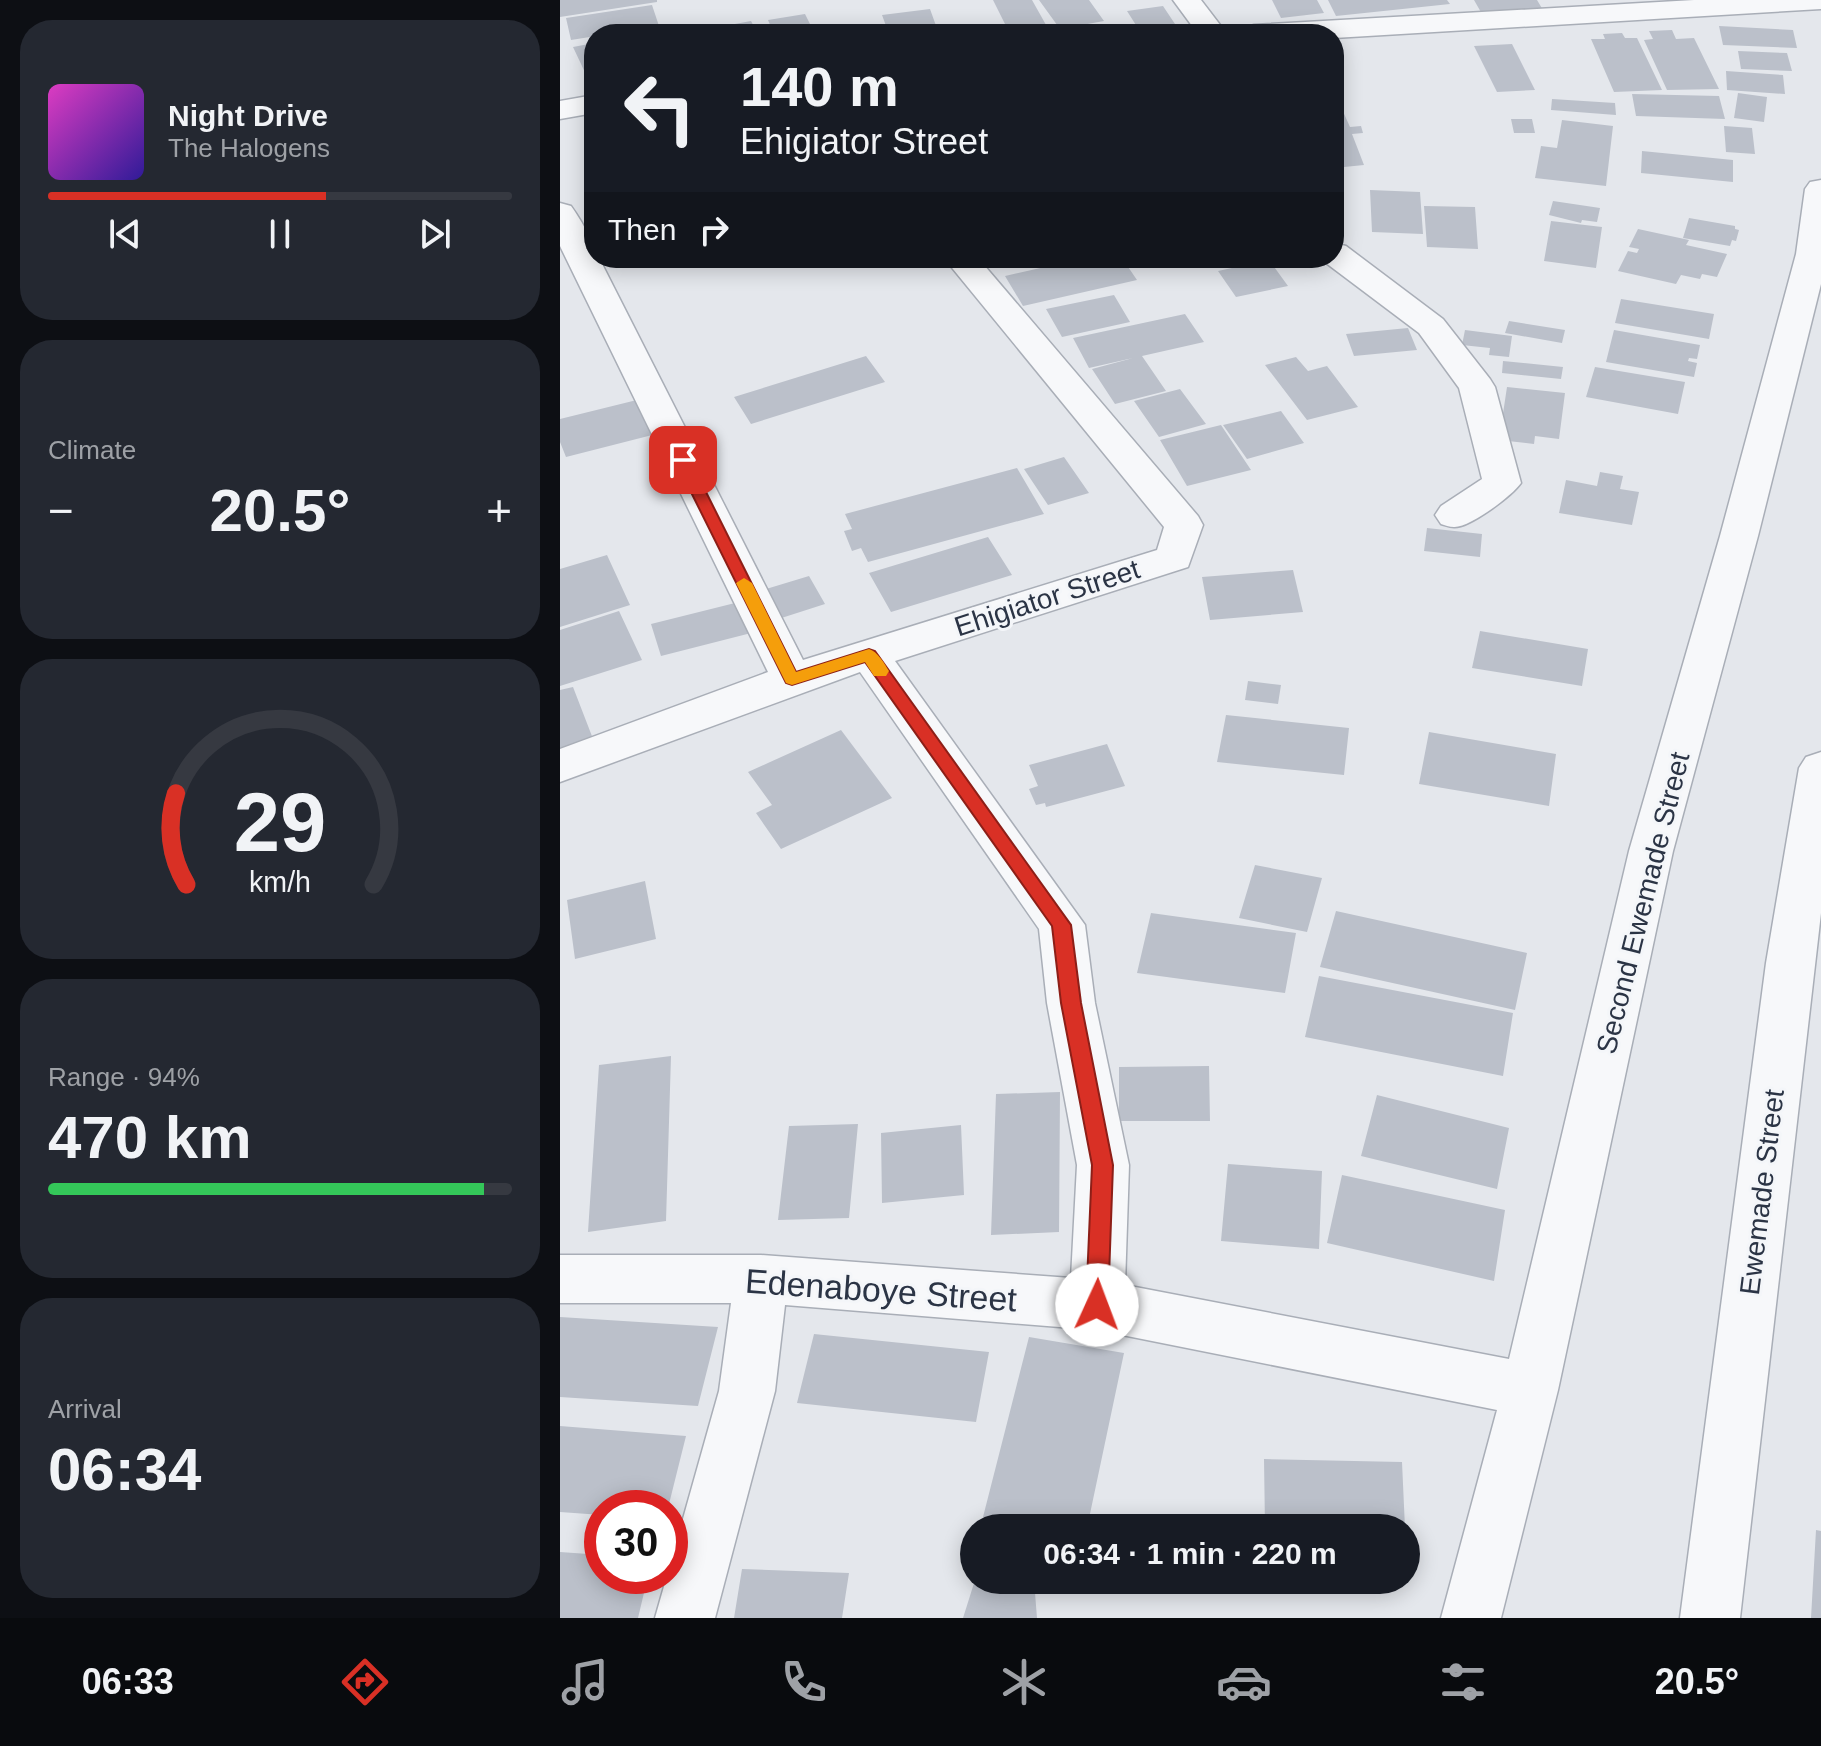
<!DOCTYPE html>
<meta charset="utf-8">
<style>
:root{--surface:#171b24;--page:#242831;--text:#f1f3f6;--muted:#9ea1a6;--line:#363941;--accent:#d93025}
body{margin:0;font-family:Arial,sans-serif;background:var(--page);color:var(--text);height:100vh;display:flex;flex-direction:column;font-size:30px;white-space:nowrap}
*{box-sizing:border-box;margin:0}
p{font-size:26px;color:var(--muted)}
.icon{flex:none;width:44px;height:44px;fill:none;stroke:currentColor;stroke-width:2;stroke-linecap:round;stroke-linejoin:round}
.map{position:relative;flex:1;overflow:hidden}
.details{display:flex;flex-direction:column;gap:20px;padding:20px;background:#0d0f14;width:560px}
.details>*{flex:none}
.banner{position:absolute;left:24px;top:24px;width:760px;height:244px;border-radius:32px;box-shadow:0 4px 20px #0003;background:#171b24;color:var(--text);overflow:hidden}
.speed{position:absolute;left:24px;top:1490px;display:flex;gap:16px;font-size:40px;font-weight:700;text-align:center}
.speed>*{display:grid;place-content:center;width:104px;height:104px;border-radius:50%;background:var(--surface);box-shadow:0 4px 20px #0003;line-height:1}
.speed .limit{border:12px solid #d22;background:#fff;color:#111}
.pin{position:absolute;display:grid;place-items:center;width:68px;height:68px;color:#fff;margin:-34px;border-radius:16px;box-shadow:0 4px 12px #0006}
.me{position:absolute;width:88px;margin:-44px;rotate:2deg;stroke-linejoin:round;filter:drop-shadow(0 0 6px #0008)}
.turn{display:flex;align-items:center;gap:28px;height:168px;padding:0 24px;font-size:36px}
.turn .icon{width:104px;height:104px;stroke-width:2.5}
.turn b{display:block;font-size:56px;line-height:68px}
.then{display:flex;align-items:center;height:76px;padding:0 24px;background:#0003;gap:16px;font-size:30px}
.big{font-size:60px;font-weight:800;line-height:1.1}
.details .widget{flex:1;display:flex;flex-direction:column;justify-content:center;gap:12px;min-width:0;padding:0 28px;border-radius:32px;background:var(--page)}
.details .dial{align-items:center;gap:0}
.dial svg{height:208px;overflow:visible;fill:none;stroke:var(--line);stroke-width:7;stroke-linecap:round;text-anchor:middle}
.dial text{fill:var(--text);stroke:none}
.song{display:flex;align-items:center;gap:24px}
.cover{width:96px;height:96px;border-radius:12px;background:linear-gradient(135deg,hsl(310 70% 55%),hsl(250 70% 35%))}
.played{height:8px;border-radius:4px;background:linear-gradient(90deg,var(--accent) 60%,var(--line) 60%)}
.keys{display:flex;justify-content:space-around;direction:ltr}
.heat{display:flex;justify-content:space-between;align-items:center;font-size:44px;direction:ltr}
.charge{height:12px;border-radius:6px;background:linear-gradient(90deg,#34c759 94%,var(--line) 0)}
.trip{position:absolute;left:400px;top:1514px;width:460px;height:80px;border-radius:40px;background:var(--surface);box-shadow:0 4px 20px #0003;font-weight:800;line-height:80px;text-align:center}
.dock{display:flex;height:128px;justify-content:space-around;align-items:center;background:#090b0e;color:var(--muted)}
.dock .icon{width:56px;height:56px}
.dock .current{color:var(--accent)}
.dock b{font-size:36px;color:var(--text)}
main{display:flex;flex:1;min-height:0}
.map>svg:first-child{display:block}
.building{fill:#bbc0ca}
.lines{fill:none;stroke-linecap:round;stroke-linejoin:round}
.minor-casing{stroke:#a9aeb7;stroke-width:3}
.minor{fill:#f7f8fa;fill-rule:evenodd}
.route{fill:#d93025;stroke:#8d1f18;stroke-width:2}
.slow{fill:#f59e0b}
.labels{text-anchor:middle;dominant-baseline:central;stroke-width:6;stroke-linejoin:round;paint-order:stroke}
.street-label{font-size:28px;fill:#2b3445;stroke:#f4f6f9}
.near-street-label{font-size:34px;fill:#2b3445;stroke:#f4f6f9}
</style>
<main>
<section class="details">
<div class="widget">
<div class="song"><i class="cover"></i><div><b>Night Drive</b><p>The Halogens</p></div></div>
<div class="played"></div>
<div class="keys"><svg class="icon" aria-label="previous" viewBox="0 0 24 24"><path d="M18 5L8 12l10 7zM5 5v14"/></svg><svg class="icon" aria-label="pause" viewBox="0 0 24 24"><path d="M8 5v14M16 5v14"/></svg><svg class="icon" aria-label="next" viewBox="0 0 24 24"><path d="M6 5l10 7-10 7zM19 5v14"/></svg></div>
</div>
<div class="widget"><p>Climate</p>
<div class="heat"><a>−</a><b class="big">20.5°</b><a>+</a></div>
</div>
<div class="widget dial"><svg viewBox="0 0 100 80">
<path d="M14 69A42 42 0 1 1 86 69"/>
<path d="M14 69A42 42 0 0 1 10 34" stroke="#d93025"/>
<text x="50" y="56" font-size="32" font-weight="700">29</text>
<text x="50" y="72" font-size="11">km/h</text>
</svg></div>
<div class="widget"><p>Range · 94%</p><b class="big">470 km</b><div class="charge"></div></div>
<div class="widget"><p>Arrival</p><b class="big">06:34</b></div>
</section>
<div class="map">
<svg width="1261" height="1618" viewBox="0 0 1261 1618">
<rect width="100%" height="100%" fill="#e4e7ec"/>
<!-- building -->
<path class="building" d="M0,0H97V2L0,17Z
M433,0H472L490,32L450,34Z
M479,0H529L544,21L500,29Z
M712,0H757L764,13L721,18Z
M768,0H887L890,4L776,16Z
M914,0H977L983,10L922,14Z
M92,5L99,26L11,40L6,18Z
M603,6L617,27L581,33L567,11Z
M370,9L379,34H329L322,15Z
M245,14L255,34H214L208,20Z
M191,21L198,34H151L148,29Z
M134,25L137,34H89V32Z
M1159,26L1233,30L1237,48L1163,45Z
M1112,30L1116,39L1134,38L1159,89L1107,90L1084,40L1093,39L1089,31Z
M1062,33L1065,38H1077L1102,90L1054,92L1031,39H1045L1043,34Z
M34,43V83H30L13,47Z
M952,44L975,90L937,92L914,46Z
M1178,51L1227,53L1232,71L1181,69Z
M1166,71L1223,75L1225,94L1167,90Z
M1178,93L1207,97L1204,122L1174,118Z
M1072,94L1159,96L1165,119L1076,116Z
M992,99L1055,103L1056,115L991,110Z
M774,107H781L790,127L801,126L803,133L792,134L804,165L774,168Z
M951,119H972L975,133H954Z
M1002,120L1053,126L1046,186L975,178L981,146L997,148Z
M1164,126L1192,128L1195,154L1166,152Z
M1082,151L1173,160V182L1081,173Z
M810,190L860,192L863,234L812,232Z
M993,201L1040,208L1037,222L1022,220L1021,223L989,215Z
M864,206L915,207L918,249L867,247Z
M1129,218L1175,226V229L1179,230L1176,241L1172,240L1170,246L1123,238Z
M991,221L1042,227L1036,268L984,261Z
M1078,229L1129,240L1126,245L1167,254L1157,277L1142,274L1140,279L1121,275L1116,284L1058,271L1068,251L1077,253L1079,249L1069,247Z
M525,258H562L577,280L463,306L445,276Z
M709,260L728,286L676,297L658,271Z
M554,295L570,322L502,337L486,309Z
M1061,299L1154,314L1149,339L1055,323Z
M625,314L644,342L582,356L606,391L555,404L532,369L573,358L529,368L513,338Z
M949,321L1005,330L1002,343L945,333Z
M848,328L857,350L794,356L786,334Z
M905,330L952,336L949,357L929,355L930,348L902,345Z
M1054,330L1140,345L1137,359L1129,358L1128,361L1137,363L1134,377L1046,362Z
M306,356L325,382L191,424L174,397Z
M736,357L748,371L767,366L798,407L747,420L705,365Z
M943,361L1003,367L1001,379L942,373Z
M1035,367L1125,382L1118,414L1026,397Z
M947,387L1005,393L999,439L975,436L974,444L939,440Z
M620,389L646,424L599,437L574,401Z
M89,397L104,432L6,457L0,442V419Z
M721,411L744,443L687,459L663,425Z
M661,425L691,470L627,486L600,440Z
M504,457L529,493L488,505L464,469Z
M457,468L484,514L308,562L301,548L292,551L284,531L292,529L285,514Z
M1040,472L1063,476L1060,489L1079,492L1072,525L999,513L1006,480L1037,486Z
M867,528L922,534L920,557L864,551Z
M428,537L452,575L331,612L309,573Z
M47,555L70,605L0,627V569Z
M733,570L743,612L650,620L642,577Z
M249,576L265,604L209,622L193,593Z
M187,600L199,631L101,656L91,624Z
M59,611L82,660L0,686V630Z
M920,631L1028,649L1022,686L912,668Z
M688,681L721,685L718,704L685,700Z
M13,687L35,744L0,755V690Z
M666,715L789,728L784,775L657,762Z
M281,730L332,798L221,849L196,813L212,805L188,772Z
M869,732L996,754L989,806L859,784Z
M547,744L565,786L486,807L485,803L476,805L469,789L478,786L469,765Z
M695,865L762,878L747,932L679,918Z
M85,881L96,939L15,959L7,900Z
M776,911L967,953L955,1010L760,967Z
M591,913L736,933L725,993L577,973Z
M759,976L953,1013L943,1076L745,1037Z
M111,1056L106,1221L28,1232L39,1065Z
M649,1066L650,1121H559V1067Z
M500,1092L499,1232L431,1235L436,1094Z
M817,1095L949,1128L937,1189L801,1156Z
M298,1124L289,1218L218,1220L229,1126Z
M401,1125L404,1195L322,1203L321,1133Z
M668,1164L762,1171L759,1249L661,1241Z
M782,1175L945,1210L934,1281L767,1243Z
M0,1317L158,1327L138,1406L0,1397Z
M254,1334L429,1352L416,1422L237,1403Z
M469,1337L564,1353L527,1528H482L423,1517Z
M0,1426L126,1436L108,1508H42V1515L0,1512Z
M704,1459L842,1462L845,1528H705Z
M1256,1530L1261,1531V1618H1251Z
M0,1552L42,1555V1576H88L78,1618H0Z
M182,1569L289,1573L282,1618H174Z
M415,1580H474L477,1618H403Z"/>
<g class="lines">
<!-- minor casing -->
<g class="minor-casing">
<path id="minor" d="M613,0H641L667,34H638Z
M1134,0H1261V9L774,38V34H680L684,28L694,25Z
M34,95V113L0,119V101Z
M1261,180V284L1198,536L1113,851L998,1390L941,1618H881L937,1410L537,1330L225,1305L215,1391L155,1618H95L107,1576H110V1565L159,1391L171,1303H0V1255H201L511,1278L517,1165L487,1003L479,929L300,672L0,782V749L208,672L0,246V203L11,206C21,220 34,241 34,258H39L243,660L597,550L604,527L384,258H418L638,516L643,525L628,567L335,661L525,925L535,1003L569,1165L565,1285L949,1359L1069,851L1160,536L1236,254L1245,189L1250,182Z
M774,243L786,246L883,319L930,379L935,387L961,483C952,496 909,528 894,527C889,527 885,525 881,524L875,515L881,506L922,479L899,388L859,333L762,260L774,258Z
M1261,752V913L1180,1618H1120L1206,963L1239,768L1246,757Z"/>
</g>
<!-- minor -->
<use href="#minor" class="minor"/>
</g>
<!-- route -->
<path class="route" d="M123,455L130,460L236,672L309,649L315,651L511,925L521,1003L553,1165L548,1305L545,1312L537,1315L529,1312L526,1305L532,1165L501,1003L492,926L305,662L232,685L226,683L115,460Z"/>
<!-- slow -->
<path class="slow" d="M184,578L192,583L236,672L309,649C318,652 324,663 329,671L326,676H314L305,662L232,685L226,683L176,583Z"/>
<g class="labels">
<!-- street labels -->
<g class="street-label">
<text transform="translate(487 598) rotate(-18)">Ehigiator Street</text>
<text transform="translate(1083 903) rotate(-76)">Second Ewemade Street</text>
<text transform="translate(1202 1192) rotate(-83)">Ewemade Street</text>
</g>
<!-- near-street labels -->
<g class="near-street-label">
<text transform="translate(321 1290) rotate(4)">Edenaboye Street</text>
</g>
</g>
</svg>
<div class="speed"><div class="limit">30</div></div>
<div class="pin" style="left:123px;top:460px;background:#d93025"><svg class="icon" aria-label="arrive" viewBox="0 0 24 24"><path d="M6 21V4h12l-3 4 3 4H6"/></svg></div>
<svg class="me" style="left:537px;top:1305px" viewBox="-20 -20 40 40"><circle r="19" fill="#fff"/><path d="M0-13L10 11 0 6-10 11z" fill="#d93025"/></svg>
<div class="trip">06:34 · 1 min · 220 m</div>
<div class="banner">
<div class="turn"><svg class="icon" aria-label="left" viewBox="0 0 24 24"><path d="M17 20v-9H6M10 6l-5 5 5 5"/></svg><div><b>140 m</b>Ehigiator Street</div></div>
<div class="then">Then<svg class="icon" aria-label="right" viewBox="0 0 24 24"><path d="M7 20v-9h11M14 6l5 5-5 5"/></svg></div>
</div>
</div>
</main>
<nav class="dock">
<b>06:33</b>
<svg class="icon current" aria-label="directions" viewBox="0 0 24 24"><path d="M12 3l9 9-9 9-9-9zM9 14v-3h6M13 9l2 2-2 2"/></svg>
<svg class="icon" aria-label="music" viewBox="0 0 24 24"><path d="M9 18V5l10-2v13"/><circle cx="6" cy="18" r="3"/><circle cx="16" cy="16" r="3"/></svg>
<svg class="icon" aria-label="phone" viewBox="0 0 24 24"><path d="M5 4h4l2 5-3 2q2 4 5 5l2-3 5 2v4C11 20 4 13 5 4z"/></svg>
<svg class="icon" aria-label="climate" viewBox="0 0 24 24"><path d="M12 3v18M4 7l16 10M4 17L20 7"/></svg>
<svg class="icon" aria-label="car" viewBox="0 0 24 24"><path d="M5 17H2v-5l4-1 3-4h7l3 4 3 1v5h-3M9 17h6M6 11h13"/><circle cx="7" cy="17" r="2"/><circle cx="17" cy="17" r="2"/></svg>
<svg class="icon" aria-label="filters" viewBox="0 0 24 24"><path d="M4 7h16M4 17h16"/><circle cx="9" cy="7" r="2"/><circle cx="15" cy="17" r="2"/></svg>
<b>20.5°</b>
</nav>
